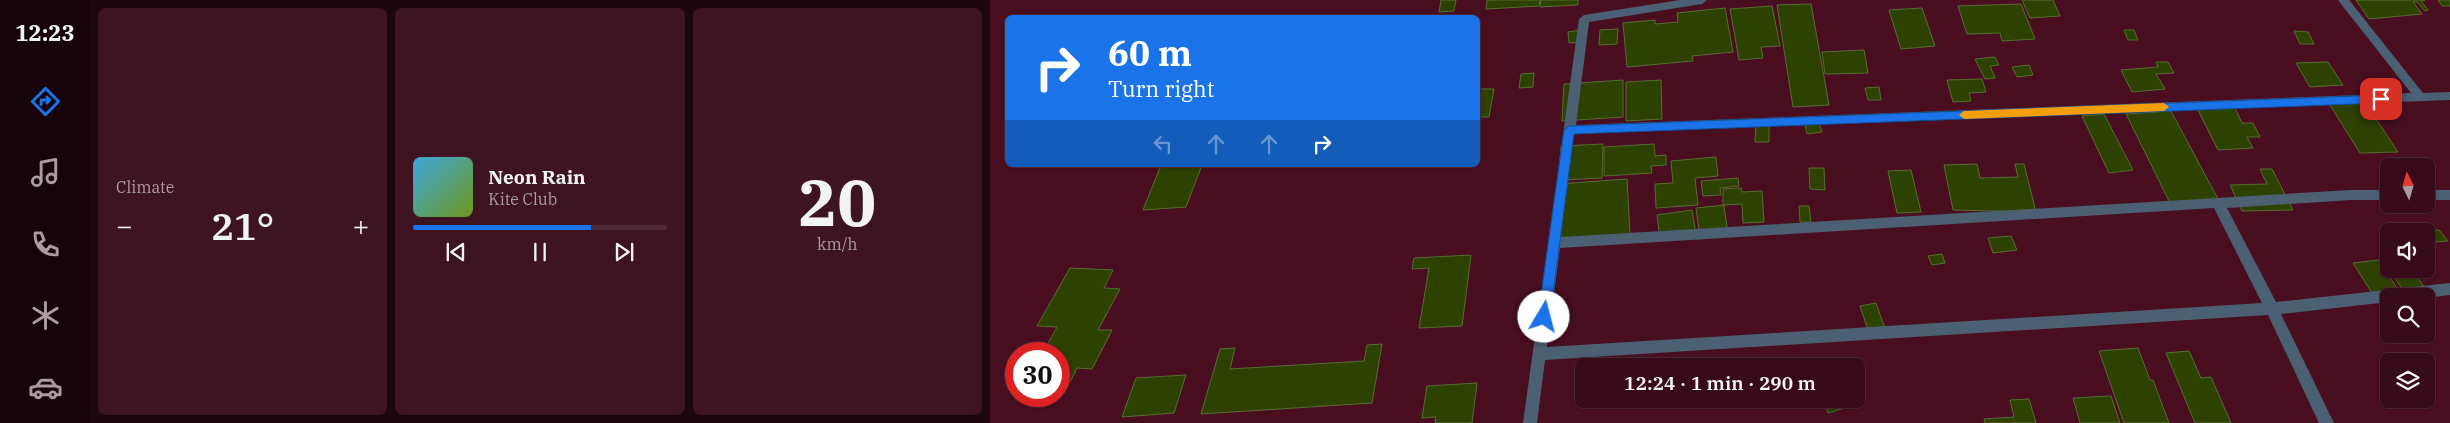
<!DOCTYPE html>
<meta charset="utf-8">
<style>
:root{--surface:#370b19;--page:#3e1422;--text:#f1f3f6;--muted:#aa9ba2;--line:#512b38;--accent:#1a73e8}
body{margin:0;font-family:"IBM Plex Serif",serif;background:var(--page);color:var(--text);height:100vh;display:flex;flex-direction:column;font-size:19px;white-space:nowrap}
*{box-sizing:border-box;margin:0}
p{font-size:16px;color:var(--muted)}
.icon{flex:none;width:28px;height:28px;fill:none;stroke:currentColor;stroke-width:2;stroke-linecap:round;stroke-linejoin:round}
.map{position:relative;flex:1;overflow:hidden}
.panel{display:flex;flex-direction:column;gap:8px;padding:8px;background:#1e060e;width:900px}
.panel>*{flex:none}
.guide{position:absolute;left:15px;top:15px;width:475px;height:152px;border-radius:8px;box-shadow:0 1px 4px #0004,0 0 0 1px var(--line);background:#1a73e8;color:#fff;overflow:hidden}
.needle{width:32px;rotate:355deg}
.fabs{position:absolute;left:1390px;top:158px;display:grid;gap:10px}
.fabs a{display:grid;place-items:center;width:55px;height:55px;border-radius:8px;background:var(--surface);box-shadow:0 1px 4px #0004,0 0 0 1px var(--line);font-size:25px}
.speed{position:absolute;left:15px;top:342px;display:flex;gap:10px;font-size:25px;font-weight:700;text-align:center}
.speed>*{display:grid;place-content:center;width:65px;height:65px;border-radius:50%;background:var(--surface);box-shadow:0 1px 4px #0004,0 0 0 1px var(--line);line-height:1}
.speed .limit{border:8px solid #d22;background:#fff;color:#111}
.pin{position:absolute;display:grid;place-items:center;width:42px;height:42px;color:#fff;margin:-21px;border-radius:10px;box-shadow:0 2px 8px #0006}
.me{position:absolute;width:55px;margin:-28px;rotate:8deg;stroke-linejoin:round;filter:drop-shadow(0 0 4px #0008)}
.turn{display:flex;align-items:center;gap:18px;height:105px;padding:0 20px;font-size:22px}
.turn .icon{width:65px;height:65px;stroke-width:2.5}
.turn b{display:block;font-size:35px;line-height:42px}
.lanes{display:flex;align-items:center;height:48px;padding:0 20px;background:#0003;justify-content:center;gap:25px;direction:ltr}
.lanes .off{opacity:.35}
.big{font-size:38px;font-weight:600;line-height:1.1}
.panel .tile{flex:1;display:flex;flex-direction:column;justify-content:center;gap:8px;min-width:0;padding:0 18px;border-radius:8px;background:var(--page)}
.panel .dial{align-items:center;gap:0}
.dial b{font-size:65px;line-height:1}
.song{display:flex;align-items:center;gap:15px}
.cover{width:60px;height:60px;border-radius:8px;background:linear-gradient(135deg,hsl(200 70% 55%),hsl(80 70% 35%))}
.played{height:5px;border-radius:2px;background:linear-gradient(90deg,var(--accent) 70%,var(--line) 70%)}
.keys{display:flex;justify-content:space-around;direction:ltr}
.heat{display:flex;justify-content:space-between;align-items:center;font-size:28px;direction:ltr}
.panel .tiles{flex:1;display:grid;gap:8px;grid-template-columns:repeat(3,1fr)}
.trip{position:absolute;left:585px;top:358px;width:290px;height:50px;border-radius:8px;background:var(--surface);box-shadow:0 1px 4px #0004,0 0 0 1px var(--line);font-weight:600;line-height:50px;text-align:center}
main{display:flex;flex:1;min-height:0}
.menu{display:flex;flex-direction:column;width:90px;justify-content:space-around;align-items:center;background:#16040a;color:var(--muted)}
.menu .icon{width:35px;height:35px}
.menu .on{color:var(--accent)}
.menu b{font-size:22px;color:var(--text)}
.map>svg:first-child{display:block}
.building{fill:#2d4100;stroke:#576d32}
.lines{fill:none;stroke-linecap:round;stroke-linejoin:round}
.minor{fill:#4c6073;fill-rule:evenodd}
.route{fill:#1a73e8;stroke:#114b97}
.slow{fill:#f59e0b}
</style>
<main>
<nav class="menu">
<b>12:23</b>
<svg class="icon on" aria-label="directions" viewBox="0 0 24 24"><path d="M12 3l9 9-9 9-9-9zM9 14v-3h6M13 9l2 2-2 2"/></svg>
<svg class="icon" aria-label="music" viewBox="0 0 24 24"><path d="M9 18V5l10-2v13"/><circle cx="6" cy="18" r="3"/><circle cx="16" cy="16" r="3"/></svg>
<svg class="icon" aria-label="phone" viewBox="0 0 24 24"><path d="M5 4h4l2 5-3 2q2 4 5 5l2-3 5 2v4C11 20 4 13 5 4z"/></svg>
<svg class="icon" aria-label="climate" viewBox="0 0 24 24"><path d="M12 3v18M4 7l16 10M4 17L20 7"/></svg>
<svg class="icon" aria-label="car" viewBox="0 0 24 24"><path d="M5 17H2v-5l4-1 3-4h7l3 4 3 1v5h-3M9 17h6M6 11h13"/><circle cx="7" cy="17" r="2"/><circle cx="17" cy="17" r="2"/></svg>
</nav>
<section class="panel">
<div class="tiles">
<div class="tile"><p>Climate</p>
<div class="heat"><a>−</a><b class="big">21°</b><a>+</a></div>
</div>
<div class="tile">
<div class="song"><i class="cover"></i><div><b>Neon Rain</b><p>Kite Club</p></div></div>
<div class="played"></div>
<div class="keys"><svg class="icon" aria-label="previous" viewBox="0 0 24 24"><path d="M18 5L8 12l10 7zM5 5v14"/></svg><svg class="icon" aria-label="pause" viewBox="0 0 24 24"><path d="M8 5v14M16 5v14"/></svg><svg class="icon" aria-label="next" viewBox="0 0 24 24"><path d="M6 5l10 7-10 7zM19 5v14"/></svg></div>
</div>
<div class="tile dial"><b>20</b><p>km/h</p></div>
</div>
</section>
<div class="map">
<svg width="1460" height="423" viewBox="0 0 1460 423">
<rect width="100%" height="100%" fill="#490f21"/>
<!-- building -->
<path class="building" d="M451,0H466L464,11L449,12Z
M497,0H550L549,6L496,9Z
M551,0H588V5L550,7Z
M1032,0H1063L1070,16L1040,18Z
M1366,0H1435L1431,1L1438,10L1435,11L1427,2H1423L1432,14L1379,19Z
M1448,0H1460V6H1452Z
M821,4L839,105L803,107L787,5Z
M1031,4L1045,39L1012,41L1010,33L977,34L968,6Z
M782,6L790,46L771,47L773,58L749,60L740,9Z
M735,8L743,52L702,56L703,61L637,67L633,23L665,20V24L688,22L687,13Z
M932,8L945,46L911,49L899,10Z
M628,29L627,44L609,45L610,30Z
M590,30L591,42L579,43L578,32Z
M1134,30H1144L1148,40H1138Z
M1304,31L1318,32L1324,44H1310Z
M874,50L878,73L835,74L832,52Z
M1005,57L1009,65L1000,66L1005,78L995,79L985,59Z
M1166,62H1178L1184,73L1166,74L1175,89L1142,92L1131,70L1168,67Z
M1338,62L1353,85L1320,87L1306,63Z
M1039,65L1043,75L1027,77L1022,67Z
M544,73L543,87L529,88L531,74Z
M992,79L996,92L979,93L981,101L963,102L957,80Z
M633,80V117L572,121L574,84Z
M671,80L672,119L636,121V82Z
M889,87L891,100H878L875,88Z
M488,89H504L499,117H488Z
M1374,101L1408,152L1370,153L1338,102Z
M1245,108L1252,123H1263L1270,137H1257L1263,148L1228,150L1208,110Z
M1181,111L1228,199L1180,203L1136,114Z
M1114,114L1143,170L1119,173L1092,116Z
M829,123L832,132L817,134L815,125Z
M766,124H779V142H765Z
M613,144L612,178L569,180L571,146Z
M664,144L665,156L676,155V165L661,166L662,173L614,176V147Z
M726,157L728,176L705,178L708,205L666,208L665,184L683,183L681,161Z
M987,164L990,178L1028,177L1025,164H1034L1046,212L963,210L954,165Z
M171,165H212L196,207L153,210Z
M819,168H834L835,190L820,189Z
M1270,169H1282L1303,210L1252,211L1240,185L1277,184Z
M921,170L931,212L907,213L898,171Z
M748,178L749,186L730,188L731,195L713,196L711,181Z
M637,179L640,234L566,240L567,184Z
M751,188L752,192L772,191L774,222L753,223L752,204L733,205V189Z
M734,205L738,235L710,237L706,208Z
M809,206H819L821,222H810Z
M702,210L706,234L670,239L667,215Z
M1449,230L1458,241L1445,242L1436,231Z
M1021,236L1027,250L1003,253L998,238Z
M952,254L955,263L942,265L938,256Z
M481,255L472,326L429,328L439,268L422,269L424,258Z
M1392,259H1399V269H1422L1434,287L1413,290Z
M1389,260L1408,290L1382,293L1363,263Z
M80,268L123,270L114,288L130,289L108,330H122L102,369L87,368L78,386H69V354H52L67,327L47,326Z
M886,303L894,326L878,330L870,306Z
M392,344L382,403L211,414L230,349L245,348L240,369L374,361L377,345Z
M1148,348L1160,380H1163L1179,423H1134L1109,351Z
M1199,351L1211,378L1221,377L1241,423H1205L1176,353Z
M196,375L184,413L132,417L146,378Z
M487,383L482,423H445L446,417L432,418L437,386Z
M1121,396L1130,423H1090L1083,398Z
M839,399H855L858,407L838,413L834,400Z
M1039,399L1046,423H995L994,419L1024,417L1020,400Z"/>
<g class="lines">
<!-- minor -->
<path class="minor" d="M690,0H717L712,4L599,22L586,125L1421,93L1348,0H1359L1433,93L1460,92V100L584,134L571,237L1361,190H1399V200H1361L1237,208L1286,302L1460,283V295L1436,298L1399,296V302L1291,314L1344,423H1329L1278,315L555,360L547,423H533L589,19L594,15ZM1224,208L1272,303L557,347L570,248Z
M1436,190H1460V200H1436Z"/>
</g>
<!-- route -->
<path class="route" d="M1391,95L1396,99L1391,103L584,134L560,317L558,321L554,323L549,321L548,317L574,130L579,126Z"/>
<!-- slow -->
<path class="slow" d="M1174,103L1179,107L1174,111L974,119L969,115L974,111Z"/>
</svg>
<div class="fabs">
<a><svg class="needle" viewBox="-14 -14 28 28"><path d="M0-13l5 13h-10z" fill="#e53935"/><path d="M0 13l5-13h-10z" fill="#aa9ba2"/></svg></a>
<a><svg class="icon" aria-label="sound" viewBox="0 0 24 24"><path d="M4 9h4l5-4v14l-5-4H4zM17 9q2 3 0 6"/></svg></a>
<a><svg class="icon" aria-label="search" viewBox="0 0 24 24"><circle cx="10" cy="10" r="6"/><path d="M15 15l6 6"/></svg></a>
<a><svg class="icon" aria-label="layers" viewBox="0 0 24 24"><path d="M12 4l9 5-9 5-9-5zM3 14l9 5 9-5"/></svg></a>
</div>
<div class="speed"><div class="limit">30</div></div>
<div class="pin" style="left:1391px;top:99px;background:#d93025"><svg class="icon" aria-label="arrive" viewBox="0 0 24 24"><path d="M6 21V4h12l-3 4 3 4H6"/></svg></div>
<svg class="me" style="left:554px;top:317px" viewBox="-20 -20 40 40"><circle r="19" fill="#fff"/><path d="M0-13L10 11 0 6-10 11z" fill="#1a73e8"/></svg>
<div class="trip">12:24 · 1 min · 290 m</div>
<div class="guide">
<div class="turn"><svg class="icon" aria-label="right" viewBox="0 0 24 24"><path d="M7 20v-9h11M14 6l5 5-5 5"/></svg><div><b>60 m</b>Turn right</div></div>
<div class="lanes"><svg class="icon off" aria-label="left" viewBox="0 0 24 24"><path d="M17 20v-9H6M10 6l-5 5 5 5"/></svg><svg class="icon off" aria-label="ahead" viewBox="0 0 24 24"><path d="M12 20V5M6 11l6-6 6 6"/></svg><svg class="icon off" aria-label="ahead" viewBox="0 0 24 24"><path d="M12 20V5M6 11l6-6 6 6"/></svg><svg class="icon" aria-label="right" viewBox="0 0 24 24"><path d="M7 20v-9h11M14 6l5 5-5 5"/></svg></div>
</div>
</div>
</main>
